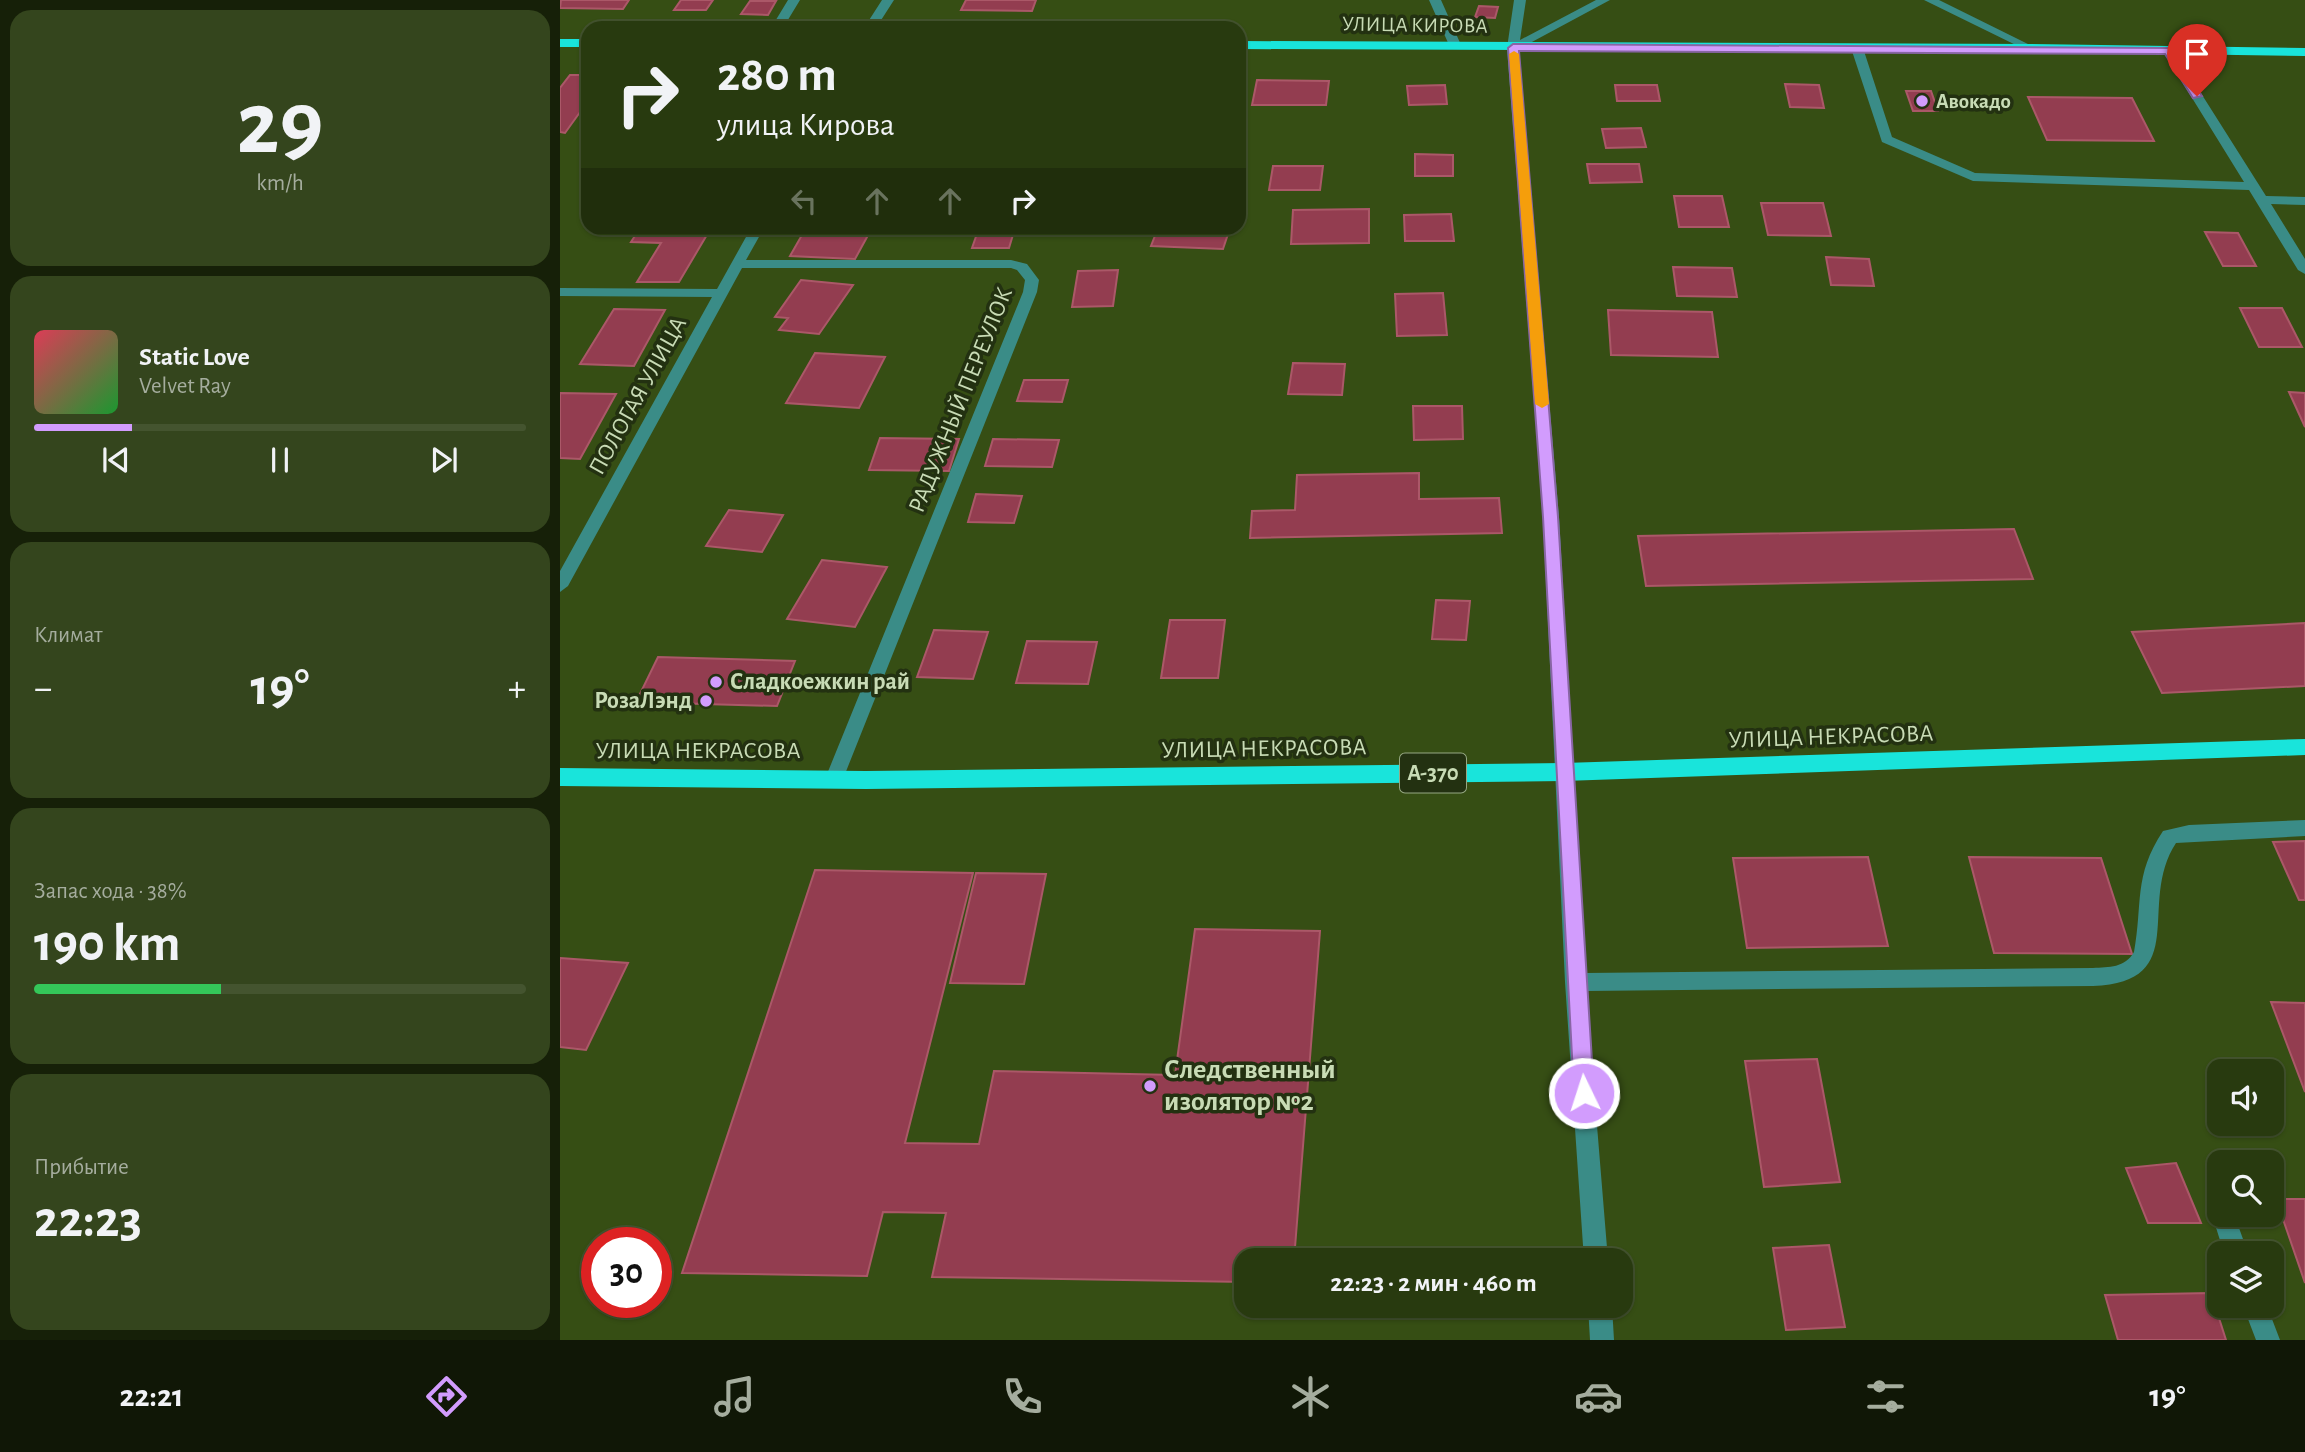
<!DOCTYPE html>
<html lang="ru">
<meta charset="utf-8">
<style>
:root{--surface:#283a0f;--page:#34451d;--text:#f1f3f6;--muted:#a5ad9e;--line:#44542f;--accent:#d29cfd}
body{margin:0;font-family:"Alegreya Sans",sans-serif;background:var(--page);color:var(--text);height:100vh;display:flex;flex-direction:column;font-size:26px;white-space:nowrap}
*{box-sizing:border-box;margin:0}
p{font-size:23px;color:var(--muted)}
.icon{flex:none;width:38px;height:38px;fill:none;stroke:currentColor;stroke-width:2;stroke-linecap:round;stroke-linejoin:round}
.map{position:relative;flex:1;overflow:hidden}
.details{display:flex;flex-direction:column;gap:10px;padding:10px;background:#162008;width:560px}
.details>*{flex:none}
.guide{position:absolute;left:21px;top:21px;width:665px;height:214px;border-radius:21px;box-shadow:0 2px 5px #0004,0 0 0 2px var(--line);background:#283a0f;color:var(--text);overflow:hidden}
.tools{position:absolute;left:1647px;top:1059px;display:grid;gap:14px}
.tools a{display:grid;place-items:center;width:77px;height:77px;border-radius:14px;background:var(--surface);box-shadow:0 2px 5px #0004,0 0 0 2px var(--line);font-size:35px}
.speed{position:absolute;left:21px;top:1227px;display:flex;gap:14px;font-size:35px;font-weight:700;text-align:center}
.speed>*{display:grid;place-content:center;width:91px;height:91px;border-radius:50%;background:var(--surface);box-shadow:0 2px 5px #0004,0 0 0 2px var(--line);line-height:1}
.speed .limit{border:10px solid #d22;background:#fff;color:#111}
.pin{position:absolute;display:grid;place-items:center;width:60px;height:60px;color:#fff;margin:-72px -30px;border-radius:50% 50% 50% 0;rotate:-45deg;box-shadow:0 0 7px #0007}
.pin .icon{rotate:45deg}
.me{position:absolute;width:77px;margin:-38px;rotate:356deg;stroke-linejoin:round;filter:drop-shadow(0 0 5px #0008)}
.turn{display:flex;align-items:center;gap:24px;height:147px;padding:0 21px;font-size:32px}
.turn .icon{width:91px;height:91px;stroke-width:2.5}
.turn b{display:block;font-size:49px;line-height:60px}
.lanes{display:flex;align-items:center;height:66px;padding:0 21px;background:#0003;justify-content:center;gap:35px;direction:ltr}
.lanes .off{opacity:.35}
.big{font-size:52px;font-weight:600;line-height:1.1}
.details .widget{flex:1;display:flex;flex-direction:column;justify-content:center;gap:10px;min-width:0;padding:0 24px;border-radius:21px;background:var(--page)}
.details .dial{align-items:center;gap:0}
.dial b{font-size:91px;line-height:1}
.song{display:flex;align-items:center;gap:21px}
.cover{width:84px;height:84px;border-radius:10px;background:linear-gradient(135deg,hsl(350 70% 55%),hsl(130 70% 35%))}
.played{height:7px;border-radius:4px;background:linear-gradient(90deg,var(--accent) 20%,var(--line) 20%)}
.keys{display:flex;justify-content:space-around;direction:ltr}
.heat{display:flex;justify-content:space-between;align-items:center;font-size:38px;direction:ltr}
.charge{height:10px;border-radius:5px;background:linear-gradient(90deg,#34c759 38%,var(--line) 0)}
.trip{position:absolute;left:674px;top:1248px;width:399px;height:70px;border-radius:21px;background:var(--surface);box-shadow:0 2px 5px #0004,0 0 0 2px var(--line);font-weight:600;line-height:70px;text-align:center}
.tab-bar{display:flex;height:112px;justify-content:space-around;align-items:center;background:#101706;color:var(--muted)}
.tab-bar .icon{width:49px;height:49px}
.tab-bar .on{color:var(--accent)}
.tab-bar b{font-size:32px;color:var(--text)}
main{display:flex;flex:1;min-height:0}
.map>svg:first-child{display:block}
.building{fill:#933d50;stroke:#ab5868;stroke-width:2}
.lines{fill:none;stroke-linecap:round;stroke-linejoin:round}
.minor{fill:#3a8c87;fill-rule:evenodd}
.highway{fill:#19e4db;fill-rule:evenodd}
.route{fill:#d29cfd;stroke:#8865a4;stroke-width:2}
.slow{fill:#f59e0b}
.poi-dot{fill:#d29cfd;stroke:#233111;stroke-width:2.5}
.labels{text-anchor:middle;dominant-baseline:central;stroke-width:7;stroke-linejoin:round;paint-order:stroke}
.far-street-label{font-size:21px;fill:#c8dbb5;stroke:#233111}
.far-poi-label{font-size:21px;font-weight:bold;fill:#c8dbb5;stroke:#233111;text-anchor:start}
.shield{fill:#233111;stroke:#96a884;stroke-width:2}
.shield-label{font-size:23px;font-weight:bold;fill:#c8dbb5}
.street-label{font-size:24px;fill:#c8dbb5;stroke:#233111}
.poi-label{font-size:24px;font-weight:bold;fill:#c8dbb5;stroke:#233111;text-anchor:start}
.near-poi-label{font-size:28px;font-weight:bold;fill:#c8dbb5;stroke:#233111;text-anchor:start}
</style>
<main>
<section class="details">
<div class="widget dial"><b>29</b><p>km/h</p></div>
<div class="widget">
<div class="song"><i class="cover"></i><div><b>Static Love</b><p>Velvet Ray</p></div></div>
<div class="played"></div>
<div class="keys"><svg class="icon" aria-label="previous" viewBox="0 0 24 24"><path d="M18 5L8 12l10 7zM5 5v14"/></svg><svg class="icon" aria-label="pause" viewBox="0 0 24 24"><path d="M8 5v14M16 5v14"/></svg><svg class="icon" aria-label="next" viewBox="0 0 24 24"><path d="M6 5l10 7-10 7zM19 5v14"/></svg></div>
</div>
<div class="widget"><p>Климат</p>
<div class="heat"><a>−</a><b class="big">19°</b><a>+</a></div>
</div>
<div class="widget"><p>Запас хода · 38%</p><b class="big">190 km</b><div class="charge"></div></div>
<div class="widget"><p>Прибытие</p><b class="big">22:23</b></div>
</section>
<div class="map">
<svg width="1745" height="1340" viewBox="0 0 1745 1340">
<rect width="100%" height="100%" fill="#364e14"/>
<!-- building -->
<path class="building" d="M69,0L63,9L0,8L1,0Z
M121,0H153L146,10H114Z
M406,0H476L472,11L401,10Z
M190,1H216L208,15L181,14Z
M919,6L938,7L935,18L915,17Z
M10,75H28V101L5,133L0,132V88Z
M697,80L769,81L766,105H692Z
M1225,84L1259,85L1264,108L1230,107Z
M885,85L887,104L849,105L847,86Z
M1055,85H1097L1100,101H1057Z
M1346,91H1371L1378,111H1353Z
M1468,97L1572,98L1594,141L1487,140Z
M1081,128L1086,147L1046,148L1042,129Z
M855,154L893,155V176H855Z
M1027,164H1079L1082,182L1030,183Z
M713,166H763L760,190H709Z
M1114,196H1162L1169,227H1119Z
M1201,203H1263L1271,236L1208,235Z
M809,209V243L731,244L733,210Z
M891,214L894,241H845L844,215Z
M80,228H151L119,282H77L101,243L71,242Z
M246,228H312L295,259L230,256Z
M419,228H455L449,248H412Z
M598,228H670L663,249L591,246Z
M1645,232L1678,233L1696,266H1663Z
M1266,257L1309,259L1314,286L1271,285Z
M1113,267L1172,268L1177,297L1117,296Z
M558,270L553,306L512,307L518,271Z
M241,280L293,285L259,334L219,330L228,318L215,317Z
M883,293L887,335L837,336L835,294Z
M1680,308H1722L1742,347H1699Z
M54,309L105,310L74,366L20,364Z
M1048,310L1152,312L1158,357L1051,355Z
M255,353L325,357L299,408L226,403Z
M733,363L785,364L782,395L728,394Z
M464,380H508L502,402L457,401Z
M1729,392L1745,393V427Z
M0,393L56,394L20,459L0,458Z
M853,406H902L903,439L854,440Z
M320,438L399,439L389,471L309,470Z
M433,439L499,440L492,467L425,466Z
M859,473V499L939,498L942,533L690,538L692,511L735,510L737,475Z
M416,494L462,496L454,523L408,522Z
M169,510L223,515L202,552L146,546Z
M1454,529L1473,579L1086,586L1078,536Z
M262,560L327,567L295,627L227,619Z
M876,600L910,601L906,640L872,639Z
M610,620H665L658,678H601Z
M1745,623V686L1602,693L1572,632Z
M374,630L428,632L413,679L357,677Z
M467,641L537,642L528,684L456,683Z
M98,657L235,661L217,706L76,702Z
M1745,841V900H1739L1713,842Z
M1308,857L1328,946L1187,948L1173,858Z
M1409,857L1541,858L1572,954L1434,953Z
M255,870L413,873L345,1143L419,1144L434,1071L615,1075L635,929L760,931L734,1260H686V1282L372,1277L386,1213L323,1212L307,1276L122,1273Z
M416,873L486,874L464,984L390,983Z
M0,958L68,963L26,1050L0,1047Z
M1711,1002L1745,1003V1092Z
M1257,1059L1280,1182L1204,1187L1185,1061Z
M1616,1163L1641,1223H1588L1566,1168Z
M1716,1199H1745V1283Z
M1269,1245L1285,1327L1226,1330L1213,1248Z
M1651,1293L1666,1340H1558L1545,1295Z"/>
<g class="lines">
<!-- minor -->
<path class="minor" d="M228,0H240L223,28H211Z
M322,0H334L316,28H304Z
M869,0H881L901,45L899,47L889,45Z
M954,0H966L960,40L1036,0H1050L959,49L999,517L1025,973L1533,968C1549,967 1565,968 1574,952C1583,904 1573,876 1603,831L1629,825L1745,820V836L1616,843C1576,904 1633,982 1533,986L1026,991L1048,1260H1024L1005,982L983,517L947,48Z
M1364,0H1379L1476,48L1466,50Z
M1293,46L1303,48L1332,137L1415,173L1684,182L1603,51L1613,49L1706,196L1745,197V205L1711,204L1745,259V274L1738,270L1689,190L1413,181L1322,142L1291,48Z
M191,228H204L186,260H451L467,264L479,280L477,292L283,779L281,784L274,786L267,784L265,779L463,292L465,280L457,270L451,268H182L8,586L0,592V571L152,297L0,296V288L157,289Z
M1659,1209V1214H1674L1688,1253H1664L1653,1218Z
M1028,1306H1052L1054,1340H1030Z
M1683,1306H1707L1720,1340H1696Z"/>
<!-- highway -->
<path class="highway" d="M0,39H28V47H0Z
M679,41L1470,44L1745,48V56L1470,52L679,49Z
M1745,739V755L1004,781L306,789L0,786V768L306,771L1004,763Z"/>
</g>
<!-- route -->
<path class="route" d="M953,44L1609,48L1612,49L1642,96L1633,98L1605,54L959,51L998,517L1034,1093L1031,1100L1024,1102L1017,1100L1014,1093L983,517L948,48Z"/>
<!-- slow -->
<path class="slow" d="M954,51L959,54L989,404L982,408L975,404L949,54Z"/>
<!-- markers -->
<g class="poi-dot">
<circle cx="1362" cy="101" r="7"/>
<circle cx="156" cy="682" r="7"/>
<circle cx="146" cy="701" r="7"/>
<circle cx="590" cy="1086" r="7"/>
</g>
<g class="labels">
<!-- far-street labels -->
<g class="far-street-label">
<text transform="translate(855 25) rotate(1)">УЛИЦА КИРОВА</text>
</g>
<!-- far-poi labels -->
<g class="far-poi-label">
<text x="1376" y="101">Авокадо</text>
</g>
<!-- shield labels -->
<rect class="shield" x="840" y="753.5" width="66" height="39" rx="5"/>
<g class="shield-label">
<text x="873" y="773">А-370</text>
</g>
<!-- street labels -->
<g class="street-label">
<text transform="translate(78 396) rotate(-61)">ПОЛОГАЯ УЛИЦА</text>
<text transform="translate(401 400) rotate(-68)">РАДУЖНЫЙ ПЕРЕУЛОК</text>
<text transform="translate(1271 737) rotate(-2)">УЛИЦА НЕКРАСОВА</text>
<text transform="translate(704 749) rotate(-1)">УЛИЦА НЕКРАСОВА</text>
<text x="138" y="751">УЛИЦА НЕКРАСОВА</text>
</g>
<!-- poi labels -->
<g class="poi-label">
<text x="170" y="682">Сладкоежкин рай</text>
<text x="132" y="701" text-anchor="end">РозаЛэнд</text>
</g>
<!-- near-poi labels -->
<g class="near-poi-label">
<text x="604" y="1070">Следственный<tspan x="604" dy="32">изолятор №2</tspan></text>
</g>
</g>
</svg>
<div class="tools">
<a><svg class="icon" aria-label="sound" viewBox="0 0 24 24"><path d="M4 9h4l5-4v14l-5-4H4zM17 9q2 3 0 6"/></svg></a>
<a><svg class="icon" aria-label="search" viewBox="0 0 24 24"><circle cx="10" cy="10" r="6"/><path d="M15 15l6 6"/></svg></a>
<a><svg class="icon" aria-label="layers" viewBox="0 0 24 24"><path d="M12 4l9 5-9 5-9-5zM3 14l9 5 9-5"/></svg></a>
</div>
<div class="speed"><div class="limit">30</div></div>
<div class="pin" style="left:1637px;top:96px;background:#d93025"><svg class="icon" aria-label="arrive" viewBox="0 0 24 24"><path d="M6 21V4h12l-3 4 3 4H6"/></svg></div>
<svg class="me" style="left:1024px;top:1093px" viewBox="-20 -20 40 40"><circle r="17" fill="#d29cfd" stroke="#fff" stroke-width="3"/><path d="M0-11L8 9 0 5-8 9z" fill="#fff"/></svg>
<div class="trip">22:23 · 2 мин · 460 m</div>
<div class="guide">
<div class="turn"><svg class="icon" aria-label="right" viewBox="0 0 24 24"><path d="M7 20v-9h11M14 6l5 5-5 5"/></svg><div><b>280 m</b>улица Кирова</div></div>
<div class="lanes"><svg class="icon off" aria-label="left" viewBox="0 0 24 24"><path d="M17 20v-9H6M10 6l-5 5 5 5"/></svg><svg class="icon off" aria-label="ahead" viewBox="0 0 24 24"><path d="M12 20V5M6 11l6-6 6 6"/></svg><svg class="icon off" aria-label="ahead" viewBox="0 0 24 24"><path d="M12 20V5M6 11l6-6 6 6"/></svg><svg class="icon" aria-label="right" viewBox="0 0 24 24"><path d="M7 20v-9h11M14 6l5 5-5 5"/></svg></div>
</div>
</div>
</main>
<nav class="tab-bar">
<b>22:21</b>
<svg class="icon on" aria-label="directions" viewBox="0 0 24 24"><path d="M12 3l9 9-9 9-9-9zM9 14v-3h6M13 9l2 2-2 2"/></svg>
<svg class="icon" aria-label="music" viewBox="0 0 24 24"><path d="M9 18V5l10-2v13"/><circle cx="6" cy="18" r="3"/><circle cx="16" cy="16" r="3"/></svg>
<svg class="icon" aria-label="phone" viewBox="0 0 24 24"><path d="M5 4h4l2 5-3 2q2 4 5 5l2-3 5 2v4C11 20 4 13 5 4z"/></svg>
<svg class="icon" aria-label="climate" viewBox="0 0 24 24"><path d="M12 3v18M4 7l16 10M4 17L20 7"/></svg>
<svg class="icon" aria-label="car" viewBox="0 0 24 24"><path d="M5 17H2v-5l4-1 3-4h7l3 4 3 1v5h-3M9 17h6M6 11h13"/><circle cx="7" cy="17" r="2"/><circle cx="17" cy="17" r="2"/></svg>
<svg class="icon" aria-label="filters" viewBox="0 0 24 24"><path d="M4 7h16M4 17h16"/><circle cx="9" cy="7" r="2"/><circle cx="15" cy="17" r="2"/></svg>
<b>19°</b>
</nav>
